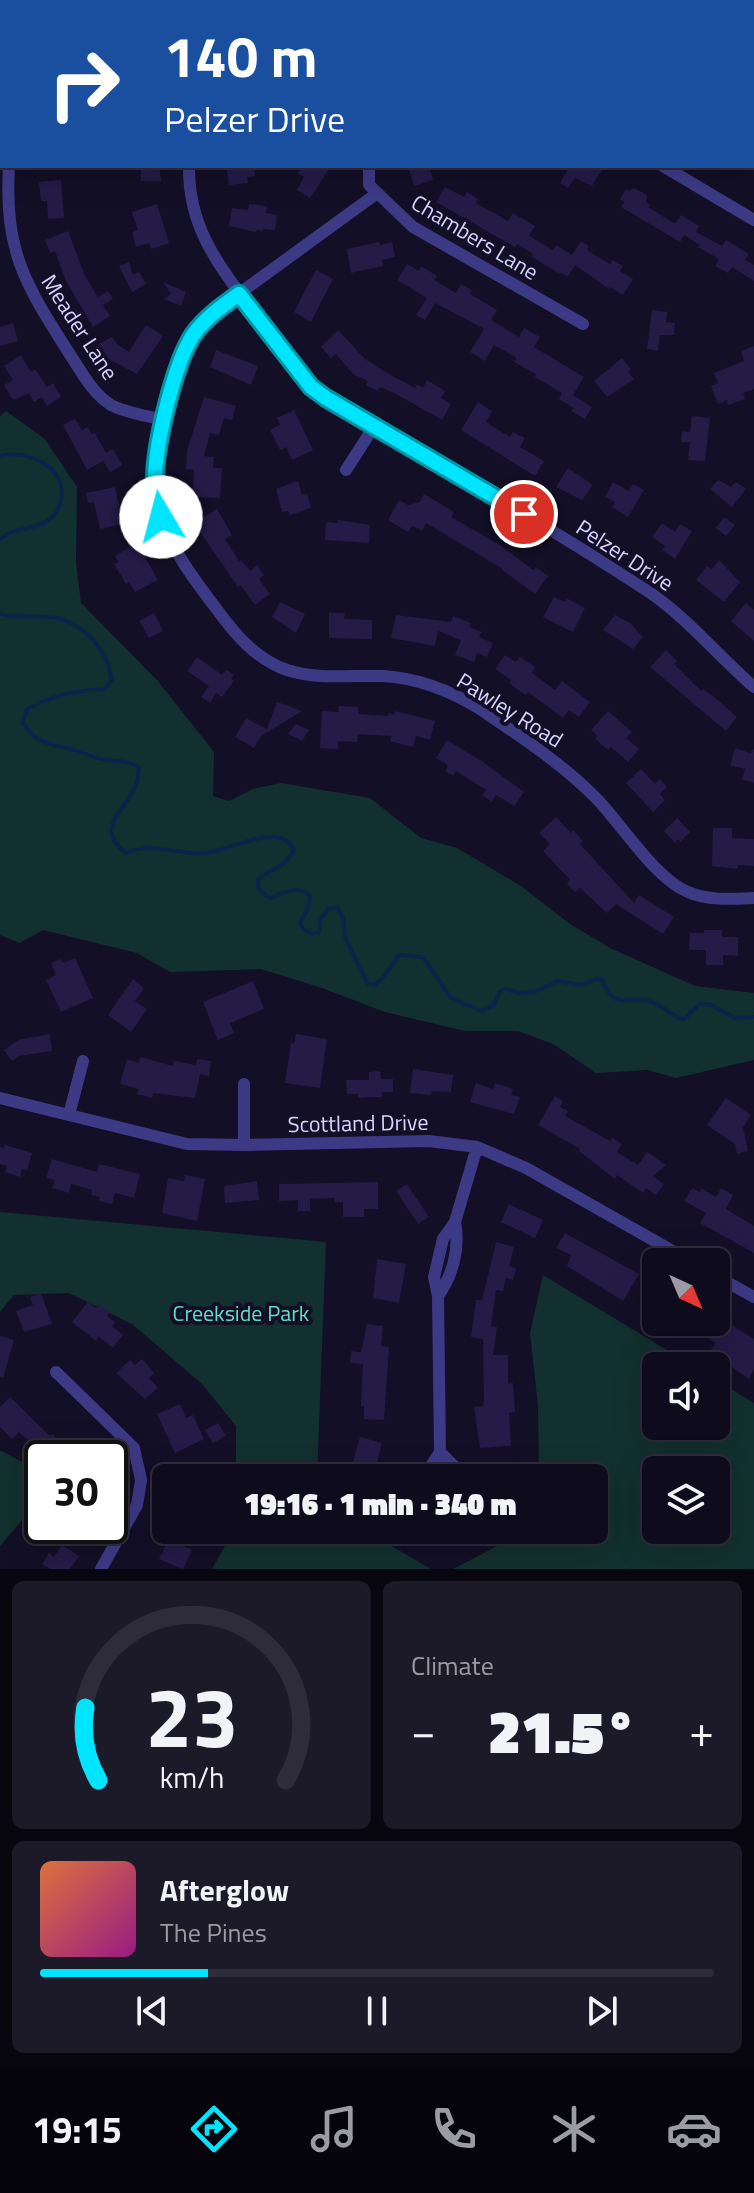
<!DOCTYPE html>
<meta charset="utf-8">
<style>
:root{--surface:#0e0b1c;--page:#1c1929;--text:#f1f3f6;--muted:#9b9ba3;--line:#2e2b3b;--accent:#00e5ff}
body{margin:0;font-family:"Titillium Web",sans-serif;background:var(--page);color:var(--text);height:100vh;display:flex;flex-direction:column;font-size:30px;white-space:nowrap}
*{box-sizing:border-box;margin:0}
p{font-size:26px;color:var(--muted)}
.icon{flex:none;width:44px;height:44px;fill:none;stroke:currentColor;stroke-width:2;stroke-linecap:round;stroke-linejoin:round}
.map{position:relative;height:1569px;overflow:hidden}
.side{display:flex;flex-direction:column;gap:12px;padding:12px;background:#08060f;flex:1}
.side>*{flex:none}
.top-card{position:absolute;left:0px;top:0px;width:754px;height:168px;box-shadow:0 8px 32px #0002,0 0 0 2px var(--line);background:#1a4fa0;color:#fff;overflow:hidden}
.needle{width:52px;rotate:136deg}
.tools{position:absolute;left:642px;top:1248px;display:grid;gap:16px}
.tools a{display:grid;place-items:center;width:88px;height:88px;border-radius:12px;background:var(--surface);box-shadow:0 8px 32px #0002,0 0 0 2px var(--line);font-size:40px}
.speed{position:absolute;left:24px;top:1440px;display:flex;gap:16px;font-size:40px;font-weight:700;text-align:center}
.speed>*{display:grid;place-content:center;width:104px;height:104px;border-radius:50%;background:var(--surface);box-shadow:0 8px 32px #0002,0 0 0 2px var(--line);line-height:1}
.speed .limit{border:4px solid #111;border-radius:12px;background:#fff;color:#111}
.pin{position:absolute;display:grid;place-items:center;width:68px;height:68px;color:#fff;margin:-34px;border:4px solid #fff;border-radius:50%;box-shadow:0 2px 8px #0007}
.me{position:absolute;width:88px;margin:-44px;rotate:352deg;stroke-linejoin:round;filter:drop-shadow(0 0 6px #0008)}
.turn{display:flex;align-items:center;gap:28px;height:168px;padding:0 32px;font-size:36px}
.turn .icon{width:104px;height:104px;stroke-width:2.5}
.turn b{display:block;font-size:56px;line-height:68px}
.big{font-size:60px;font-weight:800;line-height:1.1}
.side .card{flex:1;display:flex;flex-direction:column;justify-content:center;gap:12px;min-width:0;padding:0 28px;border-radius:12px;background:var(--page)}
.side .dial{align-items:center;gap:0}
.dial svg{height:208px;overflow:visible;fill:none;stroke:var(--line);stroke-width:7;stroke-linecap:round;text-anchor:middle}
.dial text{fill:var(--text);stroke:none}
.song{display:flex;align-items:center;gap:24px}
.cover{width:96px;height:96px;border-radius:12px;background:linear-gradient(135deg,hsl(20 70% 55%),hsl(310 70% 35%))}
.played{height:8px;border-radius:4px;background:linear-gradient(90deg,var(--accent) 25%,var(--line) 25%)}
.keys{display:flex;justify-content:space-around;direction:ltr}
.heat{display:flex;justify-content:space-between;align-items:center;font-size:44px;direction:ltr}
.side .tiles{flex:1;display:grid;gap:12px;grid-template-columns:1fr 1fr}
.card:last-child{grid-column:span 2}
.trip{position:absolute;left:152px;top:1464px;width:456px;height:80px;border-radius:12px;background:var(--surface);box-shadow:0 8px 32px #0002,0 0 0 2px var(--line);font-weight:800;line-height:80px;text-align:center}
.tabs{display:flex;height:128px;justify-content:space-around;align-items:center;background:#06040b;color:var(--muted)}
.tabs .icon{width:56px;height:56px}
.tabs .on{color:var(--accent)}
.tabs b{font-size:36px;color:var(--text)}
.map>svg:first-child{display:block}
.green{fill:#12302f;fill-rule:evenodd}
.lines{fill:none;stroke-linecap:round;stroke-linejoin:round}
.stream{stroke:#0c2248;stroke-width:4}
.building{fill:#241b47}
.minor{stroke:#3d3a85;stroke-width:12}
.route-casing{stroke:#0095a6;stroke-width:20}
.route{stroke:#00e5ff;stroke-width:14}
.labels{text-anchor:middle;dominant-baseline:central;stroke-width:8;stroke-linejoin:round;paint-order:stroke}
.street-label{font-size:22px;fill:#d9d4ff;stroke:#130f26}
.park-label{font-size:22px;fill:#5fe0c0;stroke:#130f26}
</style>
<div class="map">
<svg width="754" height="1569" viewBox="0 0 754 1569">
<rect width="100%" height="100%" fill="#130f26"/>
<!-- green -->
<path class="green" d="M6,411L45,439L77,487L76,562L81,603L157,680L214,752L213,796L229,801L253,789L281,783L370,798L421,838L457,848L521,886L570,924L610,948L695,986L754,993V1060L676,1078L648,1070L596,1073L553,1044L518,1031H465L385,1012L322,988L261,969L170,972L137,953L43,930L20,943L0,935V416Z
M0,1212L326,1242L317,1478H236V1426L202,1384L132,1324L69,1293L14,1295L0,1312Z
M543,1275L693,1366H656V1426H716V1380L754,1403V1569H453L503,1543L512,1530H594V1478H539L538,1406L530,1333ZM656,1470H716V1530H656Z
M0,1450L37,1470L31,1510L0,1546Z
M234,1530H364L431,1569H212Z"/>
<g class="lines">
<!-- stream -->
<path class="stream" d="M0,456C28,449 68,467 61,500C59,508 54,517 47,521C32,531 15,526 0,539
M0,614C18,619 33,615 50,617C83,620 107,650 112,680L104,689C77,691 50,695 26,710L23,723C37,746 54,744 77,751C86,753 93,758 102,759C115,762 129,759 139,768C138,773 138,781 135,787C126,809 93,829 126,853C150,841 175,854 200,853C226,853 248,836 274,837C284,837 288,841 294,849C287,867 273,868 258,879C257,890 261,893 270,898C285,893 297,884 310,896L308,907L300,923L303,929L312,934L320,931V920L328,909L337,907L343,918L345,936L367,983L374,985L383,978L399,955L423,957L451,998L482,1011L494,1005L500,991L505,989L520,993L534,992L558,981L581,985L596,979L602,980C617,1014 627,994 650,1001C663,1005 670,1017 684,1019L699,1004L711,1005L735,1018L754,1017"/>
</g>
<!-- building -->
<path class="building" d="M141,166H159L161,181H141Z
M226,166H254L255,176L247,177L248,183L229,185Z
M302,166H331L310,198L297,190L304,177L298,173Z
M408,166H429L433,180L414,186Z
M570,166H604L592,186L575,178L568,188L560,183Z
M61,180L64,218L48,219L47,201H41L39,182Z
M445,187L464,197L467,192L478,199L476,203L508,221L513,213L535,226L529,236L553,250L556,245L572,255L581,241L589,246L587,250L610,264L612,260L623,266L620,271L633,279L623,295L610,287L609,289L575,265L568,276L557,272L532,257L533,254L517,244L515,247L436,202Z
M634,188L647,195L646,202L650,205L648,207L672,222L676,223L681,215L699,226L696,232L722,246L726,240L749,254L745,260L754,265V281L732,267L728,273L715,266L719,259L698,247L700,245L684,235L680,242L621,207L624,202L620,199L626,189L629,191Z
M157,204L169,243L151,249L149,243L136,247L132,232L138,230L132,212Z
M249,204L267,206L266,213L277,215L275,230L263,229V231L256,230V232L229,226L232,208L248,210Z
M68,231L85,276L98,297L108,291L113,299L103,305L110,316L93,327L66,281L55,251L50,253L45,240Z
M379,242L380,245L392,242L395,257L382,260L383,266L351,273L347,249Z
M129,262L133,275L139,272L146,284L132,292L119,266Z
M407,264L419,271L421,266L437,276L434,280L456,293L461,284L472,290L470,294L497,310L491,320L519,337L524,328L540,337L534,347L584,377L573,395L592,407L585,419L571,411L574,408L559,399L562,393L535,377L536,374L514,362L517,358L494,345L485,361L470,352L484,329L435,303L425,320L416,315L427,298L397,280Z
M316,270L333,279L311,322L294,312Z
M163,282L186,292L181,306L164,299L171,294Z
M652,310L667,312L666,322L675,323L674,335H660L658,351L647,349Z
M13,323L18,341L0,346V327Z
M146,325L163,336L137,374L103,356L95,346L112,337L118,345L129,352Z
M338,330L365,359L387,373L415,388L417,384L423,388L427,380L445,391L441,398L451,404L442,420L396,394L380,387L377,391L366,385L368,381L353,374L336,354L331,358L321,347Z
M754,346V389L743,393L745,399L728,405L727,400L718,404L711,386L718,383L714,373L744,361L741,351Z
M216,350L258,366L251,385L210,367Z
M21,355L31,372L35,369L47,387L53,383L61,397L47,406L42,397L34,402L29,393L13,400L4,385L13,380L4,366Z
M622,358L631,369L628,372L634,379L607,397L594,381Z
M204,397L236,406L232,420L224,418L219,435L210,433L204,456L214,457L213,468H222L220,498L193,497L194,470L186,469L187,451Z
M478,402L492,411L486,422L510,437L513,432L525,438L520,447L544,461L535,476L461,430Z
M294,410L313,450L292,460L286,447L280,450L270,430L280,425L277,418Z
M692,416L710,418L705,461L688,460L690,442H681L682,431L690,432Z
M75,419L82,430L88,427L92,434L95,433L106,453L113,449L122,465L110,472L103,461L87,470L63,425Z
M568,468L593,485L582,500L556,487Z
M718,480L731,487L736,482L746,489L732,507L710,489Z
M298,481L302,495L307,494L311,508L290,515L288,511L282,512L276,489Z
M613,482L629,491L633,484L644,490L628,517L612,507L615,502L605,497Z
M115,487L120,510L128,508L131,522L100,529L94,502L88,503L86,493Z
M424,494L454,512L451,517L500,545L533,570L536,567L548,576L535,594L502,570L503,569L426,523L422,531L412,526L408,532L388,520L399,500L408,505L420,502Z
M217,509L232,535L225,539L239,561L241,560L250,571L257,565L264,575L259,579L270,594L255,605L241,585L238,587L194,523Z
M724,517L735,525L726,536L716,528Z
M338,520L370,525L369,543L325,540L326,522L338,523Z
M662,523L675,532L680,524L692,531L675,559L662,550L665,546L652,537Z
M132,546L136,553L141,550L158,580L135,592L129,582L126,584L114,564L119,562L115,556Z
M719,560L740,582L724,602L696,580L707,566L712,569Z
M554,597L565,602L566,598L585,608L573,632L543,617Z
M280,602L305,614L296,633L272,617Z
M746,603L754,610V641L731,621Z
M154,613L163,631L149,638L139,621Z
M329,613H345L344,619L372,620V639L329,638Z
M396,615L451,622L453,616L471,623L469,627L482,632L479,637L493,643L487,657L477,653L474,662L455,655L461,640L438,631L435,646L391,638Z
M615,615L630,623L643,637L633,649L603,630Z
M666,650L677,661L674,664L701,691L703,689L713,696L737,717L726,731L650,667Z
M505,655L516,662L520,657L535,667L532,673L555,690L562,681L590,702L579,717L569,710L563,718L528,692L525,695L509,683L511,680L495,669Z
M197,657L222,675L227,670L234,675L231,679L234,681L222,697L216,693L210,703L201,697L209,686L187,671Z
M277,702L302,711L261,736L254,748L235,737L246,718L267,729Z
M339,706L358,707V714L388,716L389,713L394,715L395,711L435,721L430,740L416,736L413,747L390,741L392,736L358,734L357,742L338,741V749L320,748L322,711L338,712Z
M608,711L632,732L626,738L639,749L628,762L611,747L608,750L595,739L598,736L591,730Z
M296,724L309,730L302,741L288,734Z
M447,740L483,762L524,792L514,806L496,795L492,802L482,795L486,790L456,771L453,776L445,771L448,765L436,758Z
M735,748L750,753L754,749V783L742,779L745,769L730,765Z
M641,769L655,784L660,779L667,787L660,794L665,800L653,812L626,783Z
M556,817L571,833L573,830L583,841L580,844L634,903L639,895L674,917L663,934L616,904L607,913L580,888L575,892L567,884L570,880L543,851L550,844L539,833Z
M677,818L690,832L680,842L678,839L675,843L664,831Z
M713,828H732V838L754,839V866L738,865L737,869L712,866Z
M704,930H722V937H738V956L723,955V965H706V950H689L690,933H704Z
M75,958L93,998L61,1012L46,980L56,975L51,963L61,959L63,963Z
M133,979L144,988L135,1001L147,1009L131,1032L108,1015Z
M253,981L264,1009L230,1023L234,1033L218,1040L203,1002Z
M50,1034L52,1051L19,1056L12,1061L4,1050L18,1040Z
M296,1034L327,1039L320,1088L285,1083L291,1043L294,1044Z
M140,1057L173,1066L174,1061L196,1065L197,1059L211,1061L209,1076L200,1074L195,1098L153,1093L152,1098L137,1094L139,1089L120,1084L127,1059L139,1063Z
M413,1069L453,1075L451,1092L432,1091L431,1095L410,1093Z
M380,1071L381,1079H393V1092H382V1097H373L358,1098V1094H347L346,1080H369V1072Z
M476,1083L493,1089L495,1083L513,1089L511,1095L520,1097L514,1114L470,1102Z
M555,1096L563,1101L560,1107L568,1111L565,1116L610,1141L612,1138L622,1144L617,1152L638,1165L647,1152L666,1165L653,1176L664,1184L656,1195L646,1188L643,1193L617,1175L615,1179L579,1151L580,1149L538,1125Z
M726,1098L751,1115L743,1127L748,1151L737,1154L735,1144L707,1125Z
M5,1145L32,1153L27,1170L22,1169L20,1177L5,1172L7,1166L0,1164V1147L4,1148Z
M52,1159L97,1172L99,1164L140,1174L134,1198L115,1193L112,1204L99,1201L100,1197L91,1195L92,1190L71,1184L69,1193L52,1188L55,1180L46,1178Z
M185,1175L205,1179L197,1221L162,1213L168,1178L184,1181Z
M257,1181L259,1200L225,1203L224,1186Z
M378,1182V1209H364V1217H343V1202H335V1198L310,1199V1211H298V1200L279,1201V1184Z
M407,1184L429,1217L418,1224L396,1191Z
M692,1188L700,1192L702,1189L716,1197L721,1188L733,1195L726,1209L754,1226V1253L700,1223L706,1213L684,1201Z
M509,1204L543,1220L535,1238L501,1222Z
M565,1233L639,1274L623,1301L567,1266L571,1255L556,1248Z
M496,1242L514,1247L509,1266L516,1268L513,1280L506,1278L503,1291L496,1290L491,1326L497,1327L493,1355H508V1384L513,1383L515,1412L509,1413L511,1446L480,1448L474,1407L483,1406L484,1401L483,1339L471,1337L476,1300H482Z
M377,1259L406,1264L399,1303L373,1298Z
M41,1293L52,1324L24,1332L16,1311L33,1305L30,1297Z
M88,1302L96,1308L99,1304L110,1312L107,1316L116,1323L112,1326L123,1335L113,1348L99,1337L96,1341L72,1322Z
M700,1322H707L722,1332L728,1323L754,1339V1369L749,1379L710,1351L716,1343L695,1330Z
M367,1324L383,1326L381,1346L389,1347L384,1420L364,1419V1406H361L363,1364L350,1363L351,1351L361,1352Z
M0,1336L14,1340L3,1378L0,1377Z
M142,1359L154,1373L149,1378L158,1388L145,1399L116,1373L130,1360L135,1365Z
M10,1397L50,1436L52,1434L76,1458H48L19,1432L12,1439L0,1427V1407Z
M180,1404L186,1418L193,1415L204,1439L175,1453L157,1414Z
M218,1423L226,1436L213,1443L205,1430Z
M360,1437L382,1443L373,1478L356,1476L359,1467L352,1465Z
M518,1461L540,1478H506Z
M450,1530H466L469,1540L455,1545Z
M169,1539L192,1550L183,1569L159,1559Z
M62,1545L79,1556L70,1569H50L42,1564L49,1553L54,1557Z"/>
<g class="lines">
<!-- minor -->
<path class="minor" d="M14,2V0
M202,2L203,0
M384,2V0
M571,2V0
M9,166C4,251 25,284 69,353C81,371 92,393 111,405C126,413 148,416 164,420
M189,166C188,233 224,271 261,322C277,344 293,370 313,389C350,422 410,449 454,473C519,510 583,549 646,590C687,617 717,655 754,687
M369,166V185L413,227L583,324
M663,166L754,220
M376,194L211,314C205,322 197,329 192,338C168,377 146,475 162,519C173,552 194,579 215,607C234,633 255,659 287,670C318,680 351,675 383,676C417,678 451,691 480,709C520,736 561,763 595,797C621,823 655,879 688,892C708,901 733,899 754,898
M346,470L373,428
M244,1084V1145
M0,1098L187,1144L244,1145L429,1141L477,1147L526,1168L692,1262
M69,1115L83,1061
M716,1276L754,1297
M438,1296C453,1275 460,1248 455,1222
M56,1372L134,1448L141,1480L137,1505L101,1569
M440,1452L438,1296L434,1277L443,1239L455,1222L477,1147
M430,1478L429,1469L440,1452L456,1468L455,1478"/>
</g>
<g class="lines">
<!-- route casing -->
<g class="route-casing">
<path id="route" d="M161,517C159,505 155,492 155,479C155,445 174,364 193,335C205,318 222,306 239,294L311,387L326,398L524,514"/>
</g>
<!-- route -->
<use href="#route" class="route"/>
</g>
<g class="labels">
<!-- street labels -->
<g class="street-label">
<text transform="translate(475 237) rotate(31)">Chambers Lane</text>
<text transform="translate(80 327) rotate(57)">Meader Lane</text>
<text transform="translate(625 555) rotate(33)">Pelzer Drive</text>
<text transform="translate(510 710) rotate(32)">Pawley Road</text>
<text transform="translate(358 1123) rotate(-1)">Scottland Drive</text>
</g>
<!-- park labels -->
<g class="park-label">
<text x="241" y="1313">Creekside Park</text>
</g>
</g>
</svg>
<div class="tools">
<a><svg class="needle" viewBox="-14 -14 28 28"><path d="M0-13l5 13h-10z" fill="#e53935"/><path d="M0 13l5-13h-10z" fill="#9b9ba3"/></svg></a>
<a><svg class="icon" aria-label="sound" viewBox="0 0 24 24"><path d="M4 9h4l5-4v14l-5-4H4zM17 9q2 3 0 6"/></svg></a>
<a><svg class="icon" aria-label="layers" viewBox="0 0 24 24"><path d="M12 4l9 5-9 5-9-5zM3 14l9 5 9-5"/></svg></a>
</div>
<div class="speed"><div class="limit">30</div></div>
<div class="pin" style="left:524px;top:514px;background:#d93025"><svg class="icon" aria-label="arrive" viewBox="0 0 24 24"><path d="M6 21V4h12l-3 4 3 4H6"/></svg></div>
<svg class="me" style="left:161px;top:517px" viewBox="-20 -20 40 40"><circle r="19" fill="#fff"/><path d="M0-13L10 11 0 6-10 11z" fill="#00e5ff"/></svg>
<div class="trip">19:16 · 1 min · 340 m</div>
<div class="top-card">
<div class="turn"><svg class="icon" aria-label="right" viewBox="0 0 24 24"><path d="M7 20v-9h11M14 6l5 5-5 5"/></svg><div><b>140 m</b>Pelzer Drive</div></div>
</div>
</div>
<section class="side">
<div class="tiles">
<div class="card dial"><svg viewBox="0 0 100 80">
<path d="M14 69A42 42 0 1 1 86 69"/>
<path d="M14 69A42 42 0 0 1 9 41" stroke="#00e5ff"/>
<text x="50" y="56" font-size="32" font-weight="700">23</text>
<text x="50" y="72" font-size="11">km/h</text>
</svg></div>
<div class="card"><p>Climate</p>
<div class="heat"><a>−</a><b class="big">21.5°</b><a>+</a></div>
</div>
<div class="card">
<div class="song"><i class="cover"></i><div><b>Afterglow</b><p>The Pines</p></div></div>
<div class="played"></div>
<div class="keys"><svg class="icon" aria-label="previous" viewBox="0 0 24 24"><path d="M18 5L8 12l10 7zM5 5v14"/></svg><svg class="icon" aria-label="pause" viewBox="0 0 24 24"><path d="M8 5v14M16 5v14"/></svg><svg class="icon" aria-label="next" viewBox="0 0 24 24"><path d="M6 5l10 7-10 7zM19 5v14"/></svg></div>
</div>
</div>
</section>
<nav class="tabs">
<b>19:15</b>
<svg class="icon on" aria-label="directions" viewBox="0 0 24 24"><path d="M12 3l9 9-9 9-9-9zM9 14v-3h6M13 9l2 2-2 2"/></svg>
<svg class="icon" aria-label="music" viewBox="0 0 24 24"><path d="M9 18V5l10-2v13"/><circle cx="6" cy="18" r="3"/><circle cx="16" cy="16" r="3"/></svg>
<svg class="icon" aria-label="phone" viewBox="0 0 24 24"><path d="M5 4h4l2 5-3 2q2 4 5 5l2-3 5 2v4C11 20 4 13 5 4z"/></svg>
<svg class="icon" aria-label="climate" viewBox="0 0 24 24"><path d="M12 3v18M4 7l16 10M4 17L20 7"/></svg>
<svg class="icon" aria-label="car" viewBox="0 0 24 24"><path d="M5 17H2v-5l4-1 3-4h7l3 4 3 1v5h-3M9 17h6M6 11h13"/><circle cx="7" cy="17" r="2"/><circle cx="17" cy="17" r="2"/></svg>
</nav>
